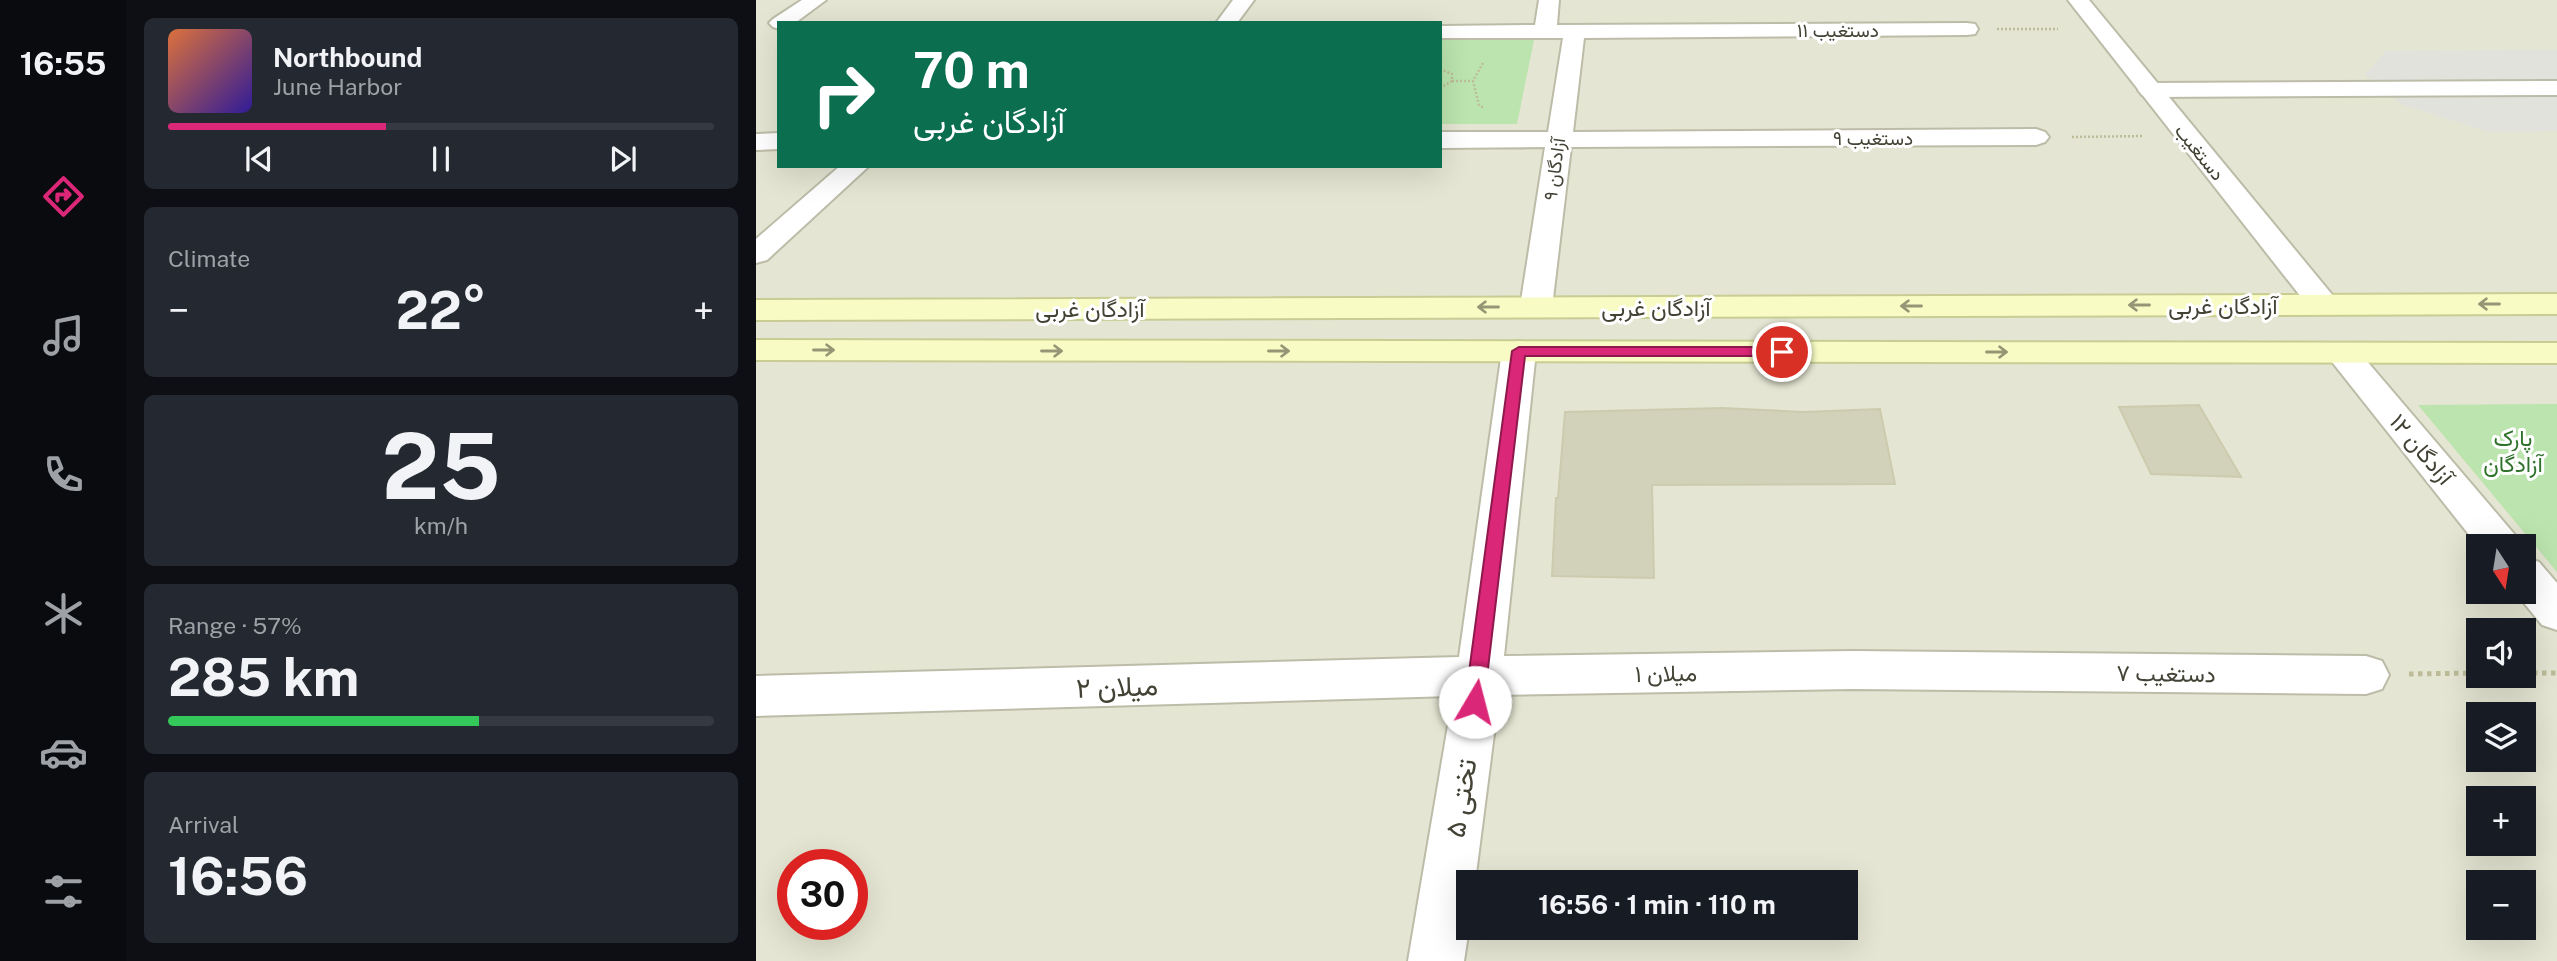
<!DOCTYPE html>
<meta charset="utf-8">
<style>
:root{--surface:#171b24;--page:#242831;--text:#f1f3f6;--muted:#9ea1a6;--line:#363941;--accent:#db2777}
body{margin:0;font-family:"Public Sans",Vazirmatn,sans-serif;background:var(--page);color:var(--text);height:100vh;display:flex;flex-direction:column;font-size:26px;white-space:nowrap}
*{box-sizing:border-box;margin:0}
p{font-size:23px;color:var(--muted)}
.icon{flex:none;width:38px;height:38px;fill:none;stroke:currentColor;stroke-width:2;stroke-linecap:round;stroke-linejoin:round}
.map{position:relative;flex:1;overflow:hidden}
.drawer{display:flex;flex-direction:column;gap:18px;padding:18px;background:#0d0f14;width:630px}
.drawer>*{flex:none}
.banner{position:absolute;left:21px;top:21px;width:665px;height:147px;border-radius:0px;box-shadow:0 7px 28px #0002;background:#0b6e4f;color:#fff;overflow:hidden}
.needle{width:46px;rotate:168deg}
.buttons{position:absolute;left:1710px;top:534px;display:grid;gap:14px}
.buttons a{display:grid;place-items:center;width:70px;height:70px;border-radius:0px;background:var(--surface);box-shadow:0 7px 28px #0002;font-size:35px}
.speed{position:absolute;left:21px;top:849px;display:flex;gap:14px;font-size:35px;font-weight:700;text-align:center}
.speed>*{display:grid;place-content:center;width:91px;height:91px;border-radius:50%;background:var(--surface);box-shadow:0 7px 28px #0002;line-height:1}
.speed .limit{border:10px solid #d22;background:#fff;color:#111}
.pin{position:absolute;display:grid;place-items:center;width:60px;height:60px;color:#fff;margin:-30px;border:4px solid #fff;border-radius:50%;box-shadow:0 2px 7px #0007}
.me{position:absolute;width:77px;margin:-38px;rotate:8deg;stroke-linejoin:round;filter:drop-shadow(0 0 5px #0008)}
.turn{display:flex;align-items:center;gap:24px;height:147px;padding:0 21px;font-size:32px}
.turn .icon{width:91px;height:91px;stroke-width:2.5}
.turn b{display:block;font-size:49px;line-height:60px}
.big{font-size:52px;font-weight:700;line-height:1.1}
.drawer .widget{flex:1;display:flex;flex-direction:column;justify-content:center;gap:10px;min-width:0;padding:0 24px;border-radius:10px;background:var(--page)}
.drawer .dial{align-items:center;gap:0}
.dial b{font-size:91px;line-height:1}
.song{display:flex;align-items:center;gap:21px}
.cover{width:84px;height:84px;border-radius:10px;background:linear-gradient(135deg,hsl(20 70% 55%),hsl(250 70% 35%))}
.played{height:7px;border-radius:4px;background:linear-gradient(90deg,var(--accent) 40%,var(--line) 40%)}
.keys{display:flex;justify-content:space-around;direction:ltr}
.heat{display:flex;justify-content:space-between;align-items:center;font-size:38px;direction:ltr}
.charge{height:10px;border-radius:5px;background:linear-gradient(90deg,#34c759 57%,var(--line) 0)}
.trip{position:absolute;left:700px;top:870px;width:402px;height:70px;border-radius:0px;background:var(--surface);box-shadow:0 7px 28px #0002;font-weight:700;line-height:70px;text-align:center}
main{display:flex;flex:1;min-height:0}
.menu{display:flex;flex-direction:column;width:126px;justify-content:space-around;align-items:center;background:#090b0e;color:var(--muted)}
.menu .icon{width:49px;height:49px}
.menu .selected{color:var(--accent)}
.menu b{font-size:32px;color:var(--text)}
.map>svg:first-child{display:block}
.residential{fill:#e5e5d3;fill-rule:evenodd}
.green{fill:#bbe4ae}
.parking{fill:#e2e2dd}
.building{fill:#d2d1ba;stroke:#cdcbae;stroke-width:2}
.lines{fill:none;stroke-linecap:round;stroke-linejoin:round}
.minor-casing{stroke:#bcbca8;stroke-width:4}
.tertiary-casing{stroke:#bcbca8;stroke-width:4}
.secondary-casing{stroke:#c9cd94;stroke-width:4}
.path-far1{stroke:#bdbc99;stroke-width:2.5;stroke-dasharray:2 2;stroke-linecap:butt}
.path{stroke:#bdbc99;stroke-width:5;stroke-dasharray:4.5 4.5;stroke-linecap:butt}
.minor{fill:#fff;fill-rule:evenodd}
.tertiary{fill:#fff;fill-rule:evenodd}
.secondary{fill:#f8fcc4;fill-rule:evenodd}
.oneway{stroke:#949675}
.route{fill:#db2777;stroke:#8e194d;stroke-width:2}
.labels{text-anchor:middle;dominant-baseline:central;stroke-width:6;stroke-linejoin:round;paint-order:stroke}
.far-street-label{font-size:19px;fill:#434235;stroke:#fff}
.street-label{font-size:23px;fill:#434235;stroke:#fff}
.park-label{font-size:23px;fill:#2f722b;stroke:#fff}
.near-street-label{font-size:28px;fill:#434235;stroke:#fff}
</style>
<main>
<nav class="menu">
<b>16:55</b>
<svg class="icon selected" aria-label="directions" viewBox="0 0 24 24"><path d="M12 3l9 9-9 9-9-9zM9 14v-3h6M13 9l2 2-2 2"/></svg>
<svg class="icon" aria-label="music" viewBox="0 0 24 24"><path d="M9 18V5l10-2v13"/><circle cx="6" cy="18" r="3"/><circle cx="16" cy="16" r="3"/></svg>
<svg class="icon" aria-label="phone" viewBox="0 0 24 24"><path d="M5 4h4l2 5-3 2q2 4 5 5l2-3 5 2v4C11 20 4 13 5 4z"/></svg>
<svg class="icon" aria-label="climate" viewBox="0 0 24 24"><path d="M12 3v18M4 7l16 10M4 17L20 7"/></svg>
<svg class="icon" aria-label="car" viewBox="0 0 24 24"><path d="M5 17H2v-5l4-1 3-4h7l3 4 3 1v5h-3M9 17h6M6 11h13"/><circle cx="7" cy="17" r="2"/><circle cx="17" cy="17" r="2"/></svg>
<svg class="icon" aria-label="filters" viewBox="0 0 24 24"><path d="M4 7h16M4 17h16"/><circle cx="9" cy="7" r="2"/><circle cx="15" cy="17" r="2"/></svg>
</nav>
<section class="drawer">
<div class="widget">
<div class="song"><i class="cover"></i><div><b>Northbound</b><p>June Harbor</p></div></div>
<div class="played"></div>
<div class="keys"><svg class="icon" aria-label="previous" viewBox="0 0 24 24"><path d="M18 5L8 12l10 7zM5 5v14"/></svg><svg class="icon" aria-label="pause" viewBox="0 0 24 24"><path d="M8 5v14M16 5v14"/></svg><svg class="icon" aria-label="next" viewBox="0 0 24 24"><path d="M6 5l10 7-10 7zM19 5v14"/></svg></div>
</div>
<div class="widget"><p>Climate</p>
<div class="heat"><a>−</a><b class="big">22°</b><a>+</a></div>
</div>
<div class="widget dial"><b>25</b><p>km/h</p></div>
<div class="widget"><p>Range · 57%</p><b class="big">285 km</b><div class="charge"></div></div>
<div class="widget"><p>Arrival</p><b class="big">16:56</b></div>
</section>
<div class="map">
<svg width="1801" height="961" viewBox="0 0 1801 961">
<rect width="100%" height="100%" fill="#f1f1e4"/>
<!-- residential -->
<path class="residential" d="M0,0H1801V961H0ZM23,23H684V166H23ZM1722,546H1768V592H1722ZM1722,630H1768V676H1722ZM1722,714H1768V760H1722ZM1722,798H1768V844H1722ZM37,864H96V924H37ZM712,882H1090V928H712ZM1722,882H1768V928H1722Z"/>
<!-- green -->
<path class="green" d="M684,35H779L761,124H684Z
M1801,404V572L1662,405Z"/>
<!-- parking -->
<path class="parking" d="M1801,50V131L1732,132L1645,104L1609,75L1630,51Z"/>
<!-- building -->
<path class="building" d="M1443,405L1485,477L1395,474L1363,407Z
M966,408L1047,412L1124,409L1139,484L896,485L898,578L796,576L800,498H802L809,412Z"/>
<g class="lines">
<!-- minor casing -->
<g class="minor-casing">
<path id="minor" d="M46,0H70L39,23H23V29L17,27L13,23L17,19Z
M477,0H498L481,23H460Z
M783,0H803L801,25L1211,23L1219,24L1222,29L1219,34L1211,35L828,38L817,132L1280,129L1289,132L1293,137L1289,142L1280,145L815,147L796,307L791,314L780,317L769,314L764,307L789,147L684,148V132H792L807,38H684V26L779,25Z
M1801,81V95L1394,97L1386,95L1382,90L1386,85L1394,83Z
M23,133V149L0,150V134Z
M84,166H113L11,260L0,263V239Z
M763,341L775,344L780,351L748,656L1097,651L1610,656L1626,661L1633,675L1626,689L1610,694L1097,689L743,695L719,882H712L713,928L708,961H652L697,696L0,716V676L703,657L746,351L751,344Z
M1586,343L1598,346L1759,535L1765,546H1722L1569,353L1574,346Z
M1768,557L1783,562L1801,583V630L1786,625L1759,592H1768Z"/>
</g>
<!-- tertiary casing -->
<g class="tertiary-casing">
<path id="tertiary" d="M1312,0H1333L1578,297L1583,304L1578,311L1567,314L1556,311Z"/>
</g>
<!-- secondary casing -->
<g class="secondary-casing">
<path id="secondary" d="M1801,294V314L0,320V300Z
M0,340L1801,343V363L0,360Z"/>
</g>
<!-- path-far1 -->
<path class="path-far1" d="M1241,29H1302
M727,63L717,81L723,105L728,108
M684,69L696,74V81L684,88
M696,81H717
M1316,137L1388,136"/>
<!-- path -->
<path class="path" d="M1768,673H1801
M1653,674L1722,673"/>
<!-- minor -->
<use href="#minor" class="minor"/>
<!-- tertiary -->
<use href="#tertiary" class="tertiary"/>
<!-- secondary -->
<use href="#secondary" class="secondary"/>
</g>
<!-- one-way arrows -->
<defs><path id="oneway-shaft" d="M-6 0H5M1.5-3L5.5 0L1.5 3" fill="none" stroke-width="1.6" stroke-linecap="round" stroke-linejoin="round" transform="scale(1.75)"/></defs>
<g class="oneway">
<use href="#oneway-shaft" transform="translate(1733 304) rotate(180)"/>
<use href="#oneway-shaft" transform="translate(1383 305) rotate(180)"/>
<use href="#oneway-shaft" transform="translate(1155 306) rotate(180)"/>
<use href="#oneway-shaft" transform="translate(732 307) rotate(180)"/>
<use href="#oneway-shaft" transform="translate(68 350)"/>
<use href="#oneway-shaft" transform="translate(296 351)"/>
<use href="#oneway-shaft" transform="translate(523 351)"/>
<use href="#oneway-shaft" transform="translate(1241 352)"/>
</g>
<!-- route -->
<path class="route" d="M763,347H1026L1032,352L1026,356H769L728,702L726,708L719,711L712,708L709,702L756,351Z"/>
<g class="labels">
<!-- far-street labels -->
<g class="far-street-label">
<text x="1082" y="30">دستغیب ۱۱</text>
<text x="1117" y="138">دستغیب ۹</text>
<text transform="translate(1444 152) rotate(51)">دستغیب</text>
<text transform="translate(798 169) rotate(-82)">آزادگان ۹</text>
</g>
<!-- street labels -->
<g class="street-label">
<text x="1467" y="305">آزادگان غربی</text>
<text x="900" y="307">آزادگان غربی</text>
<text x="334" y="308">آزادگان غربی</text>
<text transform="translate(1666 449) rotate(50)">آزادگان ۱۲</text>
<text transform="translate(910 673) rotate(-1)">میلان ۱</text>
<text transform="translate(1410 673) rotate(1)">دستغیب ۷</text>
</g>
<!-- park labels -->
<g class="park-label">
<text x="1757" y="437">پارک<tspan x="1757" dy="26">آزادگان</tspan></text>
</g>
<!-- near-street labels -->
<g class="near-street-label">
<text transform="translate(361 686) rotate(-2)">میلان ۲</text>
<text transform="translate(704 798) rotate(-81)">تختی ۵</text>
</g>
</g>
</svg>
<div class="buttons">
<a><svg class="needle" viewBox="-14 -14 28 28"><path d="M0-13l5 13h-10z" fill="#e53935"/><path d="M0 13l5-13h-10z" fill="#9ea1a6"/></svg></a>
<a><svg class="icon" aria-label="sound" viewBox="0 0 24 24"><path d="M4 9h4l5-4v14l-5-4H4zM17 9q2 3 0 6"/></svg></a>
<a><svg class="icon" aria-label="layers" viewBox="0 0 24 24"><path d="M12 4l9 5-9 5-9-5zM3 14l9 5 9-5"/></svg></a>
<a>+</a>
<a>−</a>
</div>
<div class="speed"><div class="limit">30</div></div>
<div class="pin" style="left:1026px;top:352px;background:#d93025"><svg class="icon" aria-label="arrive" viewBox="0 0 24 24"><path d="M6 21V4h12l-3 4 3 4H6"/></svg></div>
<svg class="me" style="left:719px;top:702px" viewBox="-20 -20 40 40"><circle r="19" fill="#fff"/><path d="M0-13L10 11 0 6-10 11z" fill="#db2777"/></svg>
<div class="trip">16:56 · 1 min · 110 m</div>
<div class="banner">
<div class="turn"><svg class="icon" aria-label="right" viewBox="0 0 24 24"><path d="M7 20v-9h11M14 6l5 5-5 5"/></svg><div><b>70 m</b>آزادگان غربی</div></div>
</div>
</div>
</main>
